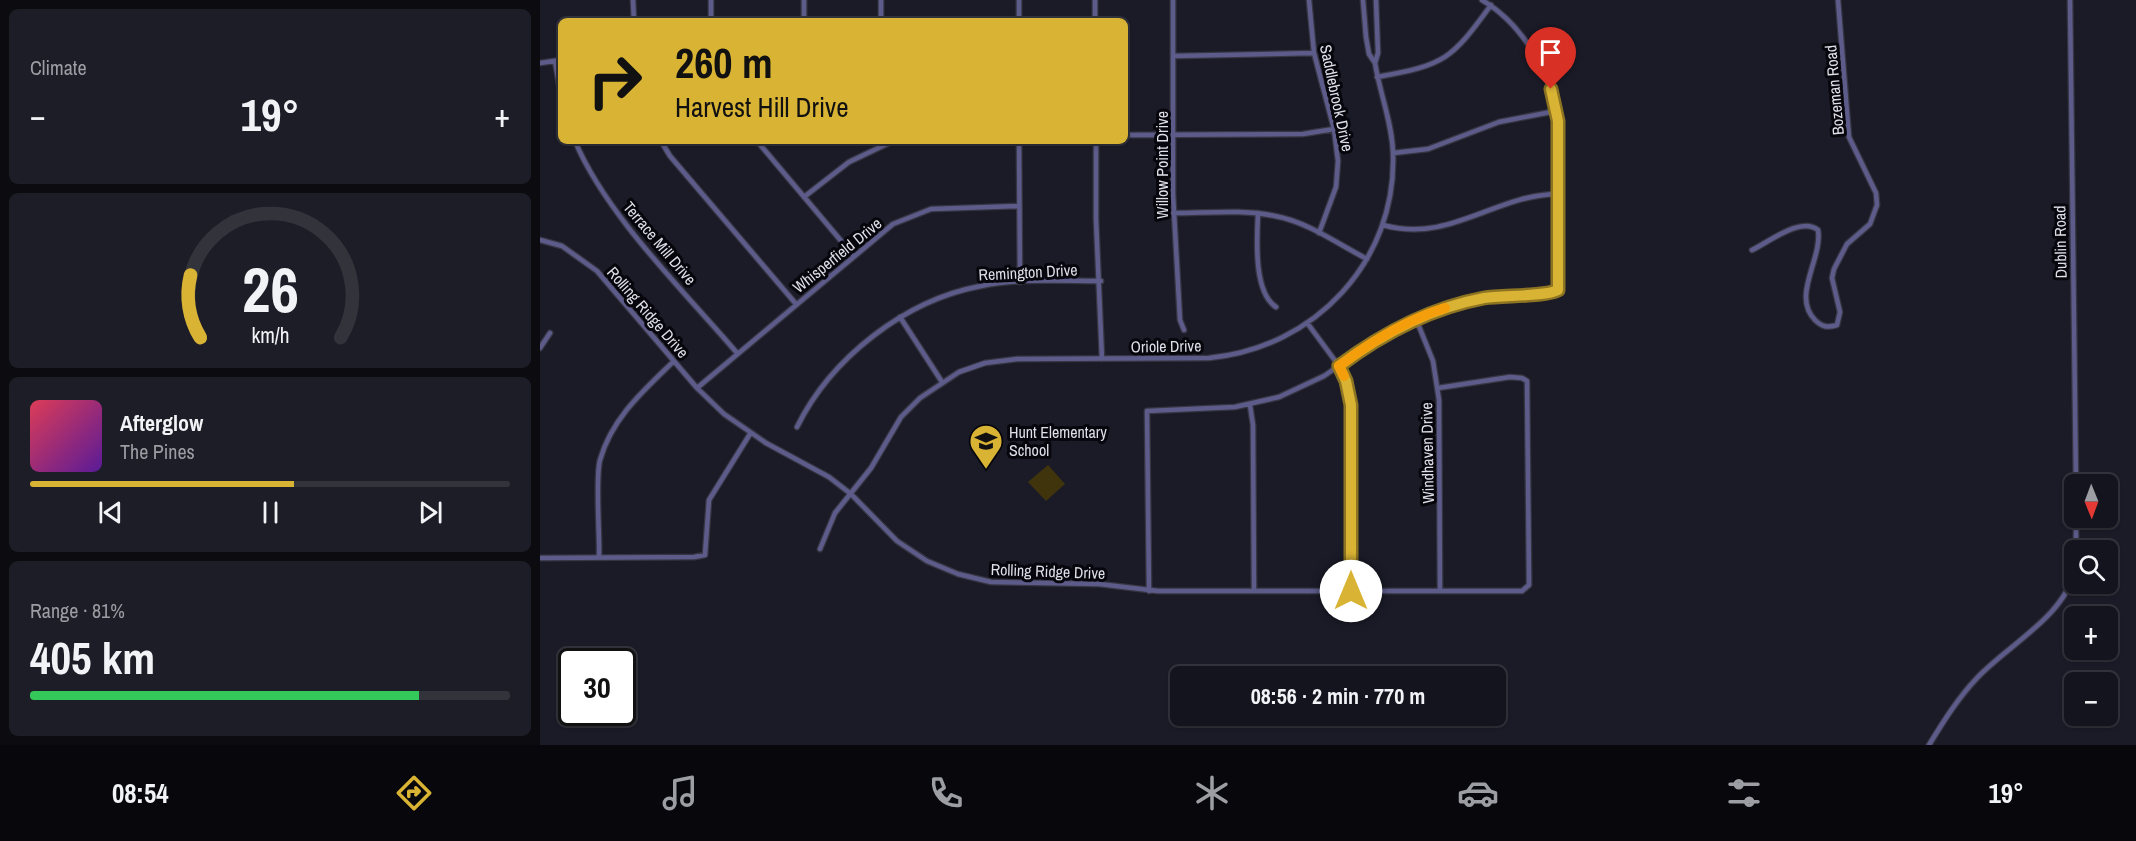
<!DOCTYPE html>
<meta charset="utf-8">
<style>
:root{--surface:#14141e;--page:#1d1d27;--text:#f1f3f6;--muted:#9d9ea4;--line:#33333c;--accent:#d9b334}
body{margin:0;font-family:"Archivo Narrow",sans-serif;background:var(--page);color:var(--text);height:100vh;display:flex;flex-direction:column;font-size:22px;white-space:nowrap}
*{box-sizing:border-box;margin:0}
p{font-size:20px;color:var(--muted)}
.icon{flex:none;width:33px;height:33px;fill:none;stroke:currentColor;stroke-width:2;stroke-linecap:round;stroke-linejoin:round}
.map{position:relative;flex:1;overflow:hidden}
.sheet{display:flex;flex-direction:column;gap:9px;padding:9px;background:#0b0b10;width:540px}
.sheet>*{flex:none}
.hud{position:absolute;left:18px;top:18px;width:570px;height:126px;border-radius:9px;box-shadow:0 2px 4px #0004,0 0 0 2px var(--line);background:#d9b334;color:#111;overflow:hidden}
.needle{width:39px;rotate:179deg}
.controls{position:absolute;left:1524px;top:474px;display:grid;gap:12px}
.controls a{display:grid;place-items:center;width:54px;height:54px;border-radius:9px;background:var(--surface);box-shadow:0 2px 4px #0004,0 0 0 2px var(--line);font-size:30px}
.speed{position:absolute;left:18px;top:648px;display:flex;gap:12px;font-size:30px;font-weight:700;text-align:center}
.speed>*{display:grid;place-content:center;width:78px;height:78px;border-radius:50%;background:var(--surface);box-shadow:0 2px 4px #0004,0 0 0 2px var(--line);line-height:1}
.speed .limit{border:3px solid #111;border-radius:9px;background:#fff;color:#111}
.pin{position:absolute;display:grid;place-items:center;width:51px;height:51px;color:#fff;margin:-62px -26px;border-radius:50% 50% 50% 0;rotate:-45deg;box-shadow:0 0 6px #0007}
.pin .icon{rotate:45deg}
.me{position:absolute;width:66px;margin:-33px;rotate:0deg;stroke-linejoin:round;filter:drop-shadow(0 0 4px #0008)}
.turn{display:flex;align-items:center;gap:21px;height:126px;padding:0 18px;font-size:27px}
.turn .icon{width:78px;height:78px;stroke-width:2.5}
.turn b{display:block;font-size:42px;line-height:51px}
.big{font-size:45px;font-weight:700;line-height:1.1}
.sheet .tile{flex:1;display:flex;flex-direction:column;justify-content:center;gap:9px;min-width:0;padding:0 21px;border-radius:9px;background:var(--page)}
.sheet .dial{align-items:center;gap:0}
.dial svg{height:156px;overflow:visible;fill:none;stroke:var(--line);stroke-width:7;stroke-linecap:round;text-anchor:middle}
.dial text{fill:var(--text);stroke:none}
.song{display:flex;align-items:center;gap:18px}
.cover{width:72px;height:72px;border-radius:9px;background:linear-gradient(135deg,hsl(350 70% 55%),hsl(270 70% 35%))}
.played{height:6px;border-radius:3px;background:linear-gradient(90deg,var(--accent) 55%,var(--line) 55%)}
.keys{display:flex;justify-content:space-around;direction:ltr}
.heat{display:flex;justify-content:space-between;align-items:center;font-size:33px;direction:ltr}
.charge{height:9px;border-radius:4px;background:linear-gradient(90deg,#34c759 81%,var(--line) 0)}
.trip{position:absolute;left:630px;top:666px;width:336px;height:60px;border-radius:9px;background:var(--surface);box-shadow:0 2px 4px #0004,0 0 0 2px var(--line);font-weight:700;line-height:60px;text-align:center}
.tab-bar{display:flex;height:96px;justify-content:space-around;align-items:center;background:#08080c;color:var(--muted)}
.tab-bar .icon{width:42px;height:42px}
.tab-bar .selected{color:var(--accent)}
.tab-bar b{font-size:27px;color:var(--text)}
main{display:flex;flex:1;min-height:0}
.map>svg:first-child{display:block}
.green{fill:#40340d}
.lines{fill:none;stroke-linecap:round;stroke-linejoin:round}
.minor-casing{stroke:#363643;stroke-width:7}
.minor{stroke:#5d5b8a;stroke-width:4.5}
.route-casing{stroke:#8d7422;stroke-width:15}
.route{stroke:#d9b334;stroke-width:10}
.slow{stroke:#f59e0b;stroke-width:10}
.labels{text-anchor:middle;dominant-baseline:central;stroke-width:6;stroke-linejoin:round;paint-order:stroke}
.street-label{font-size:16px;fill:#dfdfe9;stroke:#07060c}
.poi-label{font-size:16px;fill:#dfdfe9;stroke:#07060c;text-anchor:start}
</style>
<main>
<section class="sheet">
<div class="tile"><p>Climate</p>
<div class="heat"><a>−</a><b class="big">19°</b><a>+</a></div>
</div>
<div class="tile dial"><svg viewBox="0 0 100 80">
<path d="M14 69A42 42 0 1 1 86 69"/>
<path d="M14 69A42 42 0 0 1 9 37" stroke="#d9b334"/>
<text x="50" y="56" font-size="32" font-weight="700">26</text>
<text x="50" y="72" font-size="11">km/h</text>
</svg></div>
<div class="tile">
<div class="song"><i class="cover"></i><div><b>Afterglow</b><p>The Pines</p></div></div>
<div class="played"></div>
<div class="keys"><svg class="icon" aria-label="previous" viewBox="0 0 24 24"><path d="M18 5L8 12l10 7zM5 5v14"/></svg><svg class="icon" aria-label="pause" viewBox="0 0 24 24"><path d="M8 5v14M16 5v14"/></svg><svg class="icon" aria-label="next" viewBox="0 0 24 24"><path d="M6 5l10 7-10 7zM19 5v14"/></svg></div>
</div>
<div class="tile"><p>Range · 81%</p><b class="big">405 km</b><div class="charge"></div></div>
</section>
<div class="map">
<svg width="1596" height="745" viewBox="0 0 1596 745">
<rect width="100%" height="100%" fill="#1b1b28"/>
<!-- green -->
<path class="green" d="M508,465L525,484L506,501L488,482Z"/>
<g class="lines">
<!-- minor casing -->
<g class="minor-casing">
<path id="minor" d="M93,0L94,21
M171,0V21
M341,0V21
M479,0V21
M555,0V21
M633,0V194L640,320L644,330
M769,0L774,53L794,129L798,161L796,187L779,233
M1530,0L1536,484
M264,21V0
M633,56L774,53
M15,61L21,96
M0,63L21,60
M835,63L838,53L836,0
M837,77C905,65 911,60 951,5
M585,135L763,134L794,129
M35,141C66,215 144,291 197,353
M121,141L130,156L256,304
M217,141L313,255
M479,141L480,282
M556,141V219L562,359
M853,153L888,149L959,122L1016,111
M264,197L309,162L353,141
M633,213C667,213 703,209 735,216C768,222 798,244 827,259
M718,213C717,238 713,292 736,307
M843,225C910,244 955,194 1019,194
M0,240L22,246L57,271L157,388L184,414L226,443L289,477L311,494L357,541L387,561L418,574L451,582L559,584L618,591H982L989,585V579L987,381L982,378L970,377L898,388
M1212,250C1229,242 1261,216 1278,230C1283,258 1251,296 1275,320C1282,327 1288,328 1297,325L1300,312L1292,278L1294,269L1307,244L1330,224L1337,205L1336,193L1309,137L1298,0
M360,317L402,382
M876,319L893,361L899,400L900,591
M768,324L799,366L809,392L811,591
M0,348L10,333
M157,388L353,224L391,209L479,206
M710,405L713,425L714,591
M257,427C291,358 365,300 441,286C480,278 521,281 561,281
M1536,518V550
M280,549L295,513L331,468L361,417L380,398L419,372L445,363L477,359L669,358C775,348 857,261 853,153C852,122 840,94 835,63L829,54L826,37L823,0
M59,557C60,534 55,479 60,460C72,418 103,391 134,361
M0,558L154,557L165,555L169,500L210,434
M609,591L607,411L695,407L739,397L784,376L843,335L876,319L942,298L1018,290V121C1011,74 984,25 942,0
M1389,745C1403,722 1418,698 1437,678C1467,646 1526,615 1534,571"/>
</g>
<!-- minor -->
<use href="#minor" class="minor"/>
</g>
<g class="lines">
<!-- route casing -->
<g class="route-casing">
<path id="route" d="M811,591V405L806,381L799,366C843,333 890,308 944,298C962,295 1005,297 1018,290V121L1011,89"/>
</g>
<!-- route -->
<use href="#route" class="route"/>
<!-- slow -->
<path class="slow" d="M804,376L799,366C832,341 866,320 905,308"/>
</g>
<!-- icons -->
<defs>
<g id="school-pin" transform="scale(1.725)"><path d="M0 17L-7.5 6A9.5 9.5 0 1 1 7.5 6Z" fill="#d9b334" stroke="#07060c"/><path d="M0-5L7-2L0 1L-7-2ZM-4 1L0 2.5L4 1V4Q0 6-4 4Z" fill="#111"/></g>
</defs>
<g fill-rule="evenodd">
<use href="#school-pin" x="446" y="441"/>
</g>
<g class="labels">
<!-- street labels -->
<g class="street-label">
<text transform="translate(1294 90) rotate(-95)">Bozeman Road</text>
<text transform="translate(797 98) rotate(78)">Saddlebrook Drive</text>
<text transform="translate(622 165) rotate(-90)">Willow Point Drive</text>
<text transform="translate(1520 242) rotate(-91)">Dublin Road</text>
<text transform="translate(120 243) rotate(50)">Terrace Mill Drive</text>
<text transform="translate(297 255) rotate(-39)">Whisperfield Drive</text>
<text transform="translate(488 272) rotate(-3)">Remington Drive</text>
<text transform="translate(108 312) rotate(49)">Rolling Ridge Drive</text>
<text transform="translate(626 346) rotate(-1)">Oriole Drive</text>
<text transform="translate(887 453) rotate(-91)">Windhaven Drive</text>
<text transform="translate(508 571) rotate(2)">Rolling Ridge Drive</text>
</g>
<!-- poi labels -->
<g class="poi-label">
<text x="469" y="432">Hunt Elementary<tspan x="469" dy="18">School</tspan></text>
</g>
</g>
</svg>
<div class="controls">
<a><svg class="needle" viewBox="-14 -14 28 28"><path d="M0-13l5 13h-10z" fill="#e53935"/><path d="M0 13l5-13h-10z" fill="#9d9ea4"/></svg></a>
<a><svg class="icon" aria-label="search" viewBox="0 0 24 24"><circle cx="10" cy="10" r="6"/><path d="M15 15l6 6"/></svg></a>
<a>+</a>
<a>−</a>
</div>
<div class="speed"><div class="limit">30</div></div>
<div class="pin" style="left:1011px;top:89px;background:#d93025"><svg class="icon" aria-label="arrive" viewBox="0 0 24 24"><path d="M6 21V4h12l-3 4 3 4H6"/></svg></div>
<svg class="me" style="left:811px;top:591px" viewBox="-20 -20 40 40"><circle r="19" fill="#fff"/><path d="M0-13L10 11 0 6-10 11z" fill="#d9b334"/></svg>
<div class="trip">08:56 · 2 min · 770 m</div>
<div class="hud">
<div class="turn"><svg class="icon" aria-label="right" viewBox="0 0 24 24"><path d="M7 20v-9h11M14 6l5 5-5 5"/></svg><div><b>260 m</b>Harvest Hill Drive</div></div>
</div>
</div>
</main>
<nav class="tab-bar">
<b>08:54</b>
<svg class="icon selected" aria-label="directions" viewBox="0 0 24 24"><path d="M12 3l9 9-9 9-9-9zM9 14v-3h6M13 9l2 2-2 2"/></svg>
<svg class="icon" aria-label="music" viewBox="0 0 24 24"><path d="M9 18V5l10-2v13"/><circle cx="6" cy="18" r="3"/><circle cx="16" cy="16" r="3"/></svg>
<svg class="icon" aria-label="phone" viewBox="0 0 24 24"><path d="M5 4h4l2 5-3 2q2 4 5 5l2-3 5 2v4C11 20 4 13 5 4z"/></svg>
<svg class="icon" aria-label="climate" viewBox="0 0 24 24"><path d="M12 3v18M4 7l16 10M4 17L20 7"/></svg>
<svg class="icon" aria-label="car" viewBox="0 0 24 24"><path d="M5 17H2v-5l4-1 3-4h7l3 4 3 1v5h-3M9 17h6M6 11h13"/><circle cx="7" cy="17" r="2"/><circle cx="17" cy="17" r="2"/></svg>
<svg class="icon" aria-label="filters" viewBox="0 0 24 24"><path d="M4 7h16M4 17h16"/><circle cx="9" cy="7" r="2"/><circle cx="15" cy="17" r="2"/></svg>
<b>19°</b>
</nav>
